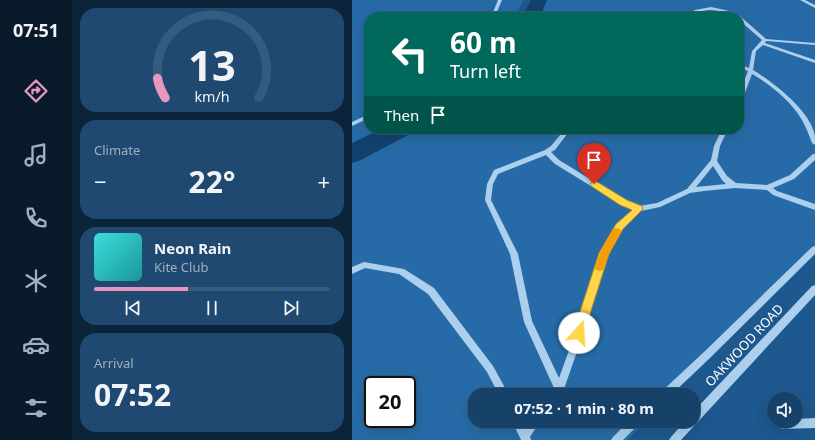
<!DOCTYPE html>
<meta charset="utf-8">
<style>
:root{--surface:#16426a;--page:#1f4970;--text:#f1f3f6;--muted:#9eb0c1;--line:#355b7e;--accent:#e797bd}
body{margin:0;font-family:"Noto Sans",sans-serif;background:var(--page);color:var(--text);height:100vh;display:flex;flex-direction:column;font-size:15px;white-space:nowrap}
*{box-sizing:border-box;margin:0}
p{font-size:13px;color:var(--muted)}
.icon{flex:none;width:22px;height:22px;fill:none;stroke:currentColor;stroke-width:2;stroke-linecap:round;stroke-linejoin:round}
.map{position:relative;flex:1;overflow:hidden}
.side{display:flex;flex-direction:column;gap:8px;padding:8px;background:#0c243a;width:280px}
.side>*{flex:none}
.banner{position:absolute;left:12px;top:12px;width:380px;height:122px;border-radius:16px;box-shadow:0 4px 16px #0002,0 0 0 1px var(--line);background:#00695c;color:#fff;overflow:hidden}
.controls{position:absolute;left:415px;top:392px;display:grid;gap:8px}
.controls a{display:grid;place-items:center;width:36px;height:36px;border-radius:50%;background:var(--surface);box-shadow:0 4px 16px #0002,0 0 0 1px var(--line);font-size:20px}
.speed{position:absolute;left:12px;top:376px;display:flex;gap:8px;font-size:20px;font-weight:700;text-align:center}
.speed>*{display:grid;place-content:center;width:52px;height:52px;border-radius:50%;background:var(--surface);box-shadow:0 4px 16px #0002,0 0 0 1px var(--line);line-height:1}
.speed .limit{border:2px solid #111;border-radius:6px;background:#fff;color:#111}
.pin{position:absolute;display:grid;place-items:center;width:34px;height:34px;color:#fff;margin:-41px -17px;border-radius:50% 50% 50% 0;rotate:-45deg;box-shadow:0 0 4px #0007}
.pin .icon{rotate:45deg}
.me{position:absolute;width:44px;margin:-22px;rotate:19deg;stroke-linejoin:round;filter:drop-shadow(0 0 3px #0008)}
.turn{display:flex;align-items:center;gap:14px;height:84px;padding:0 20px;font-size:18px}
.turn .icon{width:52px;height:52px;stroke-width:2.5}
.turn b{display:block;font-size:28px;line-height:34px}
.then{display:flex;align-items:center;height:38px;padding:0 20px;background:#0003;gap:8px;font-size:15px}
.big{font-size:30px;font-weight:700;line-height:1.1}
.side .tile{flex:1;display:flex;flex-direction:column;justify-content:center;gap:6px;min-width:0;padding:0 14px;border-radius:16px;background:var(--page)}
.side .dial{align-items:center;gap:0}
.dial svg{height:104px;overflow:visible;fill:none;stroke:var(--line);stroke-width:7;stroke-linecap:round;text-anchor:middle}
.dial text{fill:var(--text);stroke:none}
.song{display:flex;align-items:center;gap:12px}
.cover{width:48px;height:48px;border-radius:6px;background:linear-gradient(135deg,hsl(180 70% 55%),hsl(180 70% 35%))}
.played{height:4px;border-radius:2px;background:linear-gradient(90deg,var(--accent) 40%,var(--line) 40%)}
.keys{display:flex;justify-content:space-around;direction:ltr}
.heat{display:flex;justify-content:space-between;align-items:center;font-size:22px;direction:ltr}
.trip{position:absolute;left:116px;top:388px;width:232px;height:40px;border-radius:16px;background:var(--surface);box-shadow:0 4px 16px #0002,0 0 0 1px var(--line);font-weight:700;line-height:40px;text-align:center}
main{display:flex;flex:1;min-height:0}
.menu{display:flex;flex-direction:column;width:72px;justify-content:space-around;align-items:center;background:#091a2a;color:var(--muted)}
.menu .icon{width:28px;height:28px}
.menu .current{color:var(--accent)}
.menu b{font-size:18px;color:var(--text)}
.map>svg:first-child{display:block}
.green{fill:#266ba7;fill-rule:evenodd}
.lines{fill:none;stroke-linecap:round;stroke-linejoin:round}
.river{fill:#13416d;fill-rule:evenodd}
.minor{fill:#abcfed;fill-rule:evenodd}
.route{fill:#ffd54a;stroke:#a68a30}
.slow{fill:#f59e0b}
.labels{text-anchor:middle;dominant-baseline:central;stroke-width:4;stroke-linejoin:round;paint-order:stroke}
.near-street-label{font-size:13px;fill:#fff;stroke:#1d588e}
</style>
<main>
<nav class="menu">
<b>07:51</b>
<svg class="icon current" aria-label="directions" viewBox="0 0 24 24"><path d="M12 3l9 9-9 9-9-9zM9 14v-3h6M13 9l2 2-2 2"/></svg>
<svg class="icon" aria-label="music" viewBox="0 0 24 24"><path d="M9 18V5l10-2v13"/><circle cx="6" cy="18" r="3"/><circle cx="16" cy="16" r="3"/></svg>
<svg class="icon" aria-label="phone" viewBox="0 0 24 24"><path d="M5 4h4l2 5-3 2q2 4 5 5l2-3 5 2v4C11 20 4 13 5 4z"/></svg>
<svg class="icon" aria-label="climate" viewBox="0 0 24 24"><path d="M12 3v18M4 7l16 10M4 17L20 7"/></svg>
<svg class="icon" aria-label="car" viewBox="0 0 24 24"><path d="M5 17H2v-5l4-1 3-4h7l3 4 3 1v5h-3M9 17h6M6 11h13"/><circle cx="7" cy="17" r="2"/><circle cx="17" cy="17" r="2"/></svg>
<svg class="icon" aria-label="filters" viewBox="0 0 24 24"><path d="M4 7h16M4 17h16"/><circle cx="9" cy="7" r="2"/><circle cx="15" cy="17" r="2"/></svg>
</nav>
<section class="side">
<div class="tile dial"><svg viewBox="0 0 100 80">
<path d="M14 69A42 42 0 1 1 86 69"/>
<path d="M14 69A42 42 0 0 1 8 54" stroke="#e797bd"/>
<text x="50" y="56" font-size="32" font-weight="700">13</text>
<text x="50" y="72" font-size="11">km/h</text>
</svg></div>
<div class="tile"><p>Climate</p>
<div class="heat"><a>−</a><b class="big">22°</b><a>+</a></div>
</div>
<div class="tile">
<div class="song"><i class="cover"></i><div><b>Neon Rain</b><p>Kite Club</p></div></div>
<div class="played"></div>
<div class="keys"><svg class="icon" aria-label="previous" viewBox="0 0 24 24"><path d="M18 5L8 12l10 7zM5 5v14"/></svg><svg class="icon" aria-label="pause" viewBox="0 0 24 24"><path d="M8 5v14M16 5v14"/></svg><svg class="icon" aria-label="next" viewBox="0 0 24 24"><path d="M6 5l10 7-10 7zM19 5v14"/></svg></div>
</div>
<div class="tile"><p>Arrival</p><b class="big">07:52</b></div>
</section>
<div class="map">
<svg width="463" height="440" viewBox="0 0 463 440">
<rect width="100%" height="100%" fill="#1d588e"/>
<!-- green -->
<path class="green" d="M0,0H171L164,17H17V129H41L0,152Z
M187,0H463V251L320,395H123V421H294L276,440H0V154L48,129H387V17H178ZM21,385H55V419H21Z"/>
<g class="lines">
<!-- river -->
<path class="river" d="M179,0H195L188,17H170Z
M29,129H60L56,135L9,160L0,163V143Z"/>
<!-- minor -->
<path class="minor" d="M146,0H150L143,17H139Z
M448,0H453L463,5V8Z
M359,7L373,10L381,12L388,16L414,39L463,43V45L414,41L413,43L463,60V63L411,45L404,51L401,70C421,82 459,111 463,136C463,139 463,142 463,145L460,143C457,135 454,127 450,120C439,101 419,85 400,74L390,101L387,103V94L396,71L387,67V64L397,68L400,51L410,40L387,20V17C378,17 370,10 358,10C348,10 340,17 330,17L343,10Z
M17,114V118L0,126V122Z
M213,129H219L203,150L199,152L207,160L274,201L287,206L305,203L335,189L359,160L362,146L370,129H376L368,146L365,161L375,176L384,183L415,185L438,175L461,154H463V160L442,179L421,188L425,191L463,204V210L421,195L415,190L383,188L352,191L338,193L308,207L289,211L270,229L255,254L236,320L212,389L208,395H197L202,388L172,322L158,254L133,200L135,184L142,170L193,150L199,146ZM194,155L203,164L270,205L282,210L264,225L248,253L228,320L207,378L180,321L166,254L139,200L141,184L146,174ZM361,166L370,180L374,184L344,187Z
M463,246V254L358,358L319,395H307L309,392L352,352L460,247Z
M12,262L52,269L82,288L141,366L157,395H147L135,372L76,294L47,274L13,268L0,274V267Z
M463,285V295L329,440H317L319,437L333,421H341V412L460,286Z
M463,418V428L430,429L427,427L425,424L426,421H444V419Z
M160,421H170L173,427L177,421H188L178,437L179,440H169Z
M277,421H289L287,424L271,440H259L261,437Z"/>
</g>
<!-- route -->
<path class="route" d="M242,180L275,200L290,206L291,209L271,229L257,254L232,333L231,337L227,339L223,337L221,333L247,253L264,224L280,210L268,205L239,186L238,184Z"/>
<!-- slow -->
<path class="slow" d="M264,228L268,229L269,232L257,254L251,270L248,271L244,270L243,267L249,250L261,229Z"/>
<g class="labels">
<!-- near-street labels -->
<g class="near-street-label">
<text transform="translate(392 345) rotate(-47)">OAKWOOD ROAD</text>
</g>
</g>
</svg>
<div class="controls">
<a><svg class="icon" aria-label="sound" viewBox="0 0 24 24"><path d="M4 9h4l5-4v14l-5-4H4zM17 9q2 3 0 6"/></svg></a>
</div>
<div class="speed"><div class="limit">20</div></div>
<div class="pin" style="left:242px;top:184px;background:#d93025"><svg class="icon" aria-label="arrive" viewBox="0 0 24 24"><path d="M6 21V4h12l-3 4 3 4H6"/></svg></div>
<svg class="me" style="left:227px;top:333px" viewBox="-20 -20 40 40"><circle r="19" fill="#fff"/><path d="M0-13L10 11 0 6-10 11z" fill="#ffd54a"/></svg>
<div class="trip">07:52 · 1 min · 80 m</div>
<div class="banner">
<div class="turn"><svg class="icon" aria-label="left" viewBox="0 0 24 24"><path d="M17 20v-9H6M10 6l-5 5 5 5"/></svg><div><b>60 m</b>Turn left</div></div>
<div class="then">Then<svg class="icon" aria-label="arrive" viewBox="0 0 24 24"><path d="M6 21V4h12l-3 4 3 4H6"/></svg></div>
</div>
</div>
</main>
